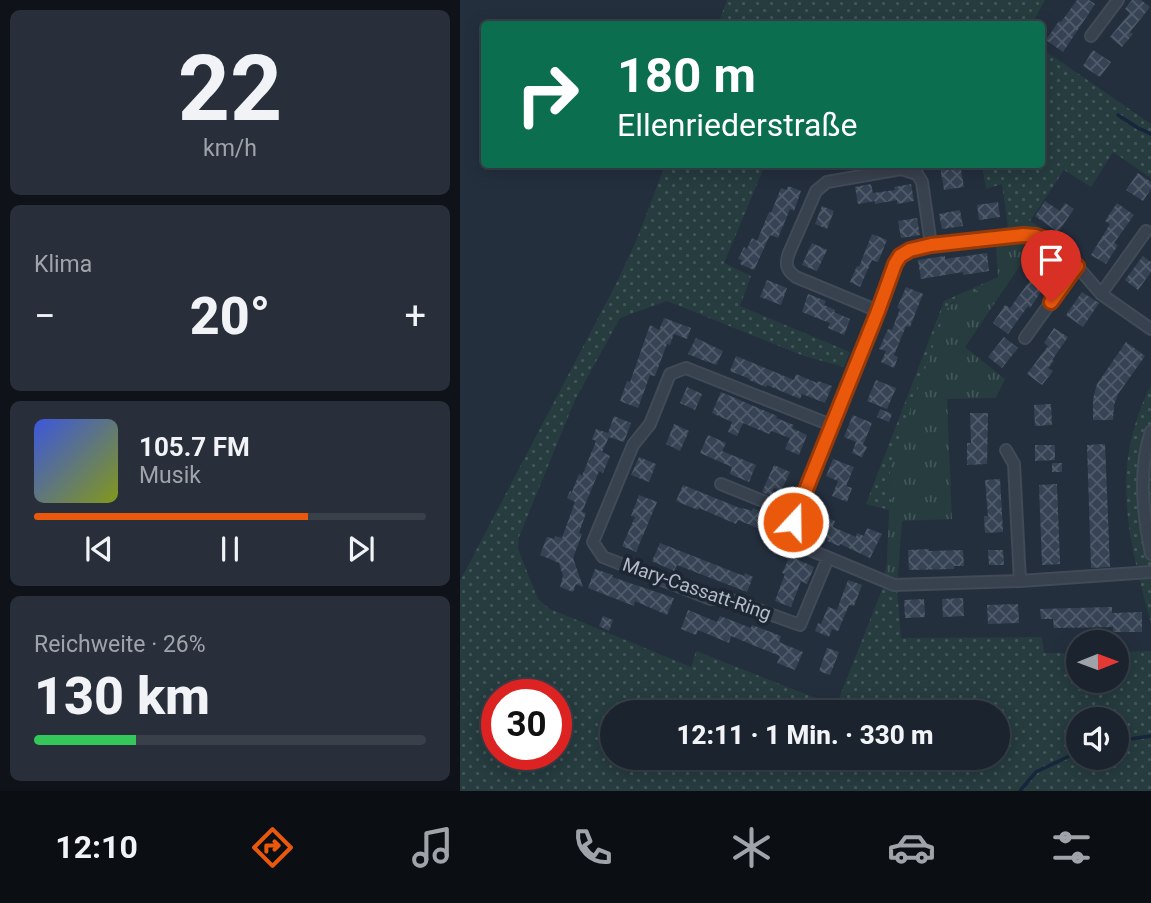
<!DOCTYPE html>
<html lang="de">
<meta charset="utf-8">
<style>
:root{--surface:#1b232e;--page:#282f3a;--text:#f1f3f6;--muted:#a0a4aa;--line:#39404a;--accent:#ea580c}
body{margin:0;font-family:Roboto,sans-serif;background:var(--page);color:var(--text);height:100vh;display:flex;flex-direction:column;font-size:26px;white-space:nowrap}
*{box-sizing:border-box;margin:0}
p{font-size:23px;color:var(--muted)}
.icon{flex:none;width:38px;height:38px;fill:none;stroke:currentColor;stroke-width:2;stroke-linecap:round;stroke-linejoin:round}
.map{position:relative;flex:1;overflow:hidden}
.drawer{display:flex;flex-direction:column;gap:10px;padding:10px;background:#0f1319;width:460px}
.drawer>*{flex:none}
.top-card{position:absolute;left:21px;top:21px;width:564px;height:147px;border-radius:7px;box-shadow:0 4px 18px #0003,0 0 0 2px var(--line);background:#0b6e4f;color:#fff;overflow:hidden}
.needle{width:46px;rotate:89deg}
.tools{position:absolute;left:606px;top:630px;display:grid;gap:14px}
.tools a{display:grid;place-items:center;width:63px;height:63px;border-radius:50%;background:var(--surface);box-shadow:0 4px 18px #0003,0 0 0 2px var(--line);font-size:35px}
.speed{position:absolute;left:21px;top:679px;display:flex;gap:14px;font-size:35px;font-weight:700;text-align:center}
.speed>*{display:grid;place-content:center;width:91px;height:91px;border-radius:50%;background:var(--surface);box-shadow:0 4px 18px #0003,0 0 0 2px var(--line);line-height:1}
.speed .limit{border:10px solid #d22;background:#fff;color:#111}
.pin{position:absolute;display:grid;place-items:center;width:60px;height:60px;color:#fff;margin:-72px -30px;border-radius:50% 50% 50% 0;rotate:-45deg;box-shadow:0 0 7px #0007}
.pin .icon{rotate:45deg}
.me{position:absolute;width:77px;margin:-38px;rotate:21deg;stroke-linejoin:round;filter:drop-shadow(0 0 5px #0008)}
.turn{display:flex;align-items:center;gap:24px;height:147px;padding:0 21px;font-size:32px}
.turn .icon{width:91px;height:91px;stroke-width:2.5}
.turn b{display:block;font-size:49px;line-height:60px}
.big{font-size:52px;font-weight:800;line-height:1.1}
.drawer .tile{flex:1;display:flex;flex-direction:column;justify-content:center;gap:10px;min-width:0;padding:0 24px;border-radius:10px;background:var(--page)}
.drawer .dial{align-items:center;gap:0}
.dial b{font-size:91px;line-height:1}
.song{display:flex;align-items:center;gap:21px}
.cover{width:84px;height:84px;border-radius:10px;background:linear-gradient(135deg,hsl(230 70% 55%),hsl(70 70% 35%))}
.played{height:7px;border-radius:4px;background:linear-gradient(90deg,var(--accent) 70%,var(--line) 70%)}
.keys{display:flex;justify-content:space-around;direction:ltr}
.heat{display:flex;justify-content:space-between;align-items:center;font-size:38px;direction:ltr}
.charge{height:10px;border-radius:5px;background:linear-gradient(90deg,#34c759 26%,var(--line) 0)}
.trip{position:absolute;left:140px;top:700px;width:410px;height:70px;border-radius:35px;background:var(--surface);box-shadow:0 4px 18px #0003,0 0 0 2px var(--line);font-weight:800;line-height:70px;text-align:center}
.dock{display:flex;height:112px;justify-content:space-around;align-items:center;background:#0b0e12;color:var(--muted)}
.dock .icon{width:49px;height:49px}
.dock .selected{color:var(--accent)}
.dock b{font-size:32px;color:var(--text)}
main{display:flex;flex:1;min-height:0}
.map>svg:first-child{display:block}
.grass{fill:url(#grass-dots);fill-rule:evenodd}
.park{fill:url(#park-tufts)}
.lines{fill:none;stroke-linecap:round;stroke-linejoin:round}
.stream{stroke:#17263c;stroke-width:3.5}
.building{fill:url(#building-cross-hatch)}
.minor-casing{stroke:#414a57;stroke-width:14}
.minor{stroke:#38414e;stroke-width:10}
.route-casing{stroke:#983908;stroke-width:18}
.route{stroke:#ea580c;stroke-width:12}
.labels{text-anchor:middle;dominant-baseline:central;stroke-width:7;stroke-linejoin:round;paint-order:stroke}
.street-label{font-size:19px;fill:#b4bcc9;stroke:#1d2633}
</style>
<main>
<section class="drawer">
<div class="tile dial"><b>22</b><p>km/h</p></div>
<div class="tile"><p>Klima</p>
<div class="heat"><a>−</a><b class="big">20°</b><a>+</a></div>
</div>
<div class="tile">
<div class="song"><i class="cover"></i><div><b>105.7 FM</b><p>Musik</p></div></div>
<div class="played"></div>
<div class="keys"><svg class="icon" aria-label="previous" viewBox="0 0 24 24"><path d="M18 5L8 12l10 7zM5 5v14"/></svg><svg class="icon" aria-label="pause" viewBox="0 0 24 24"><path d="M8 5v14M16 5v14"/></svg><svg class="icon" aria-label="next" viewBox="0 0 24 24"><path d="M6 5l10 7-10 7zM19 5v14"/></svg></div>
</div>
<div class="tile"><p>Reichweite · 26%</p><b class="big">130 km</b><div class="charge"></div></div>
</section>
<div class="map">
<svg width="691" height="791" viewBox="0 0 691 791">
<defs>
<pattern id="grass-dots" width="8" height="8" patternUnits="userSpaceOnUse" patternTransform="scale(1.75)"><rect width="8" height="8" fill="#263c3f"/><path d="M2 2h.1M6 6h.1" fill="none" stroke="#435659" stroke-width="1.8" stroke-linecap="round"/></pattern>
<pattern id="park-tufts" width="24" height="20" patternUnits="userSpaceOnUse" patternTransform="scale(1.75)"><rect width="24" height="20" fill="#263c3f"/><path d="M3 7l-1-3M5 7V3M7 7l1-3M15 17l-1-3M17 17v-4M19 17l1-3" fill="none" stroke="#435659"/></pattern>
<pattern id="building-cross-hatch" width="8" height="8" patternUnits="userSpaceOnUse" patternTransform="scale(1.75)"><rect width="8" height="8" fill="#364354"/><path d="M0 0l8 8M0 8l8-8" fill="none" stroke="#515c6b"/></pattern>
</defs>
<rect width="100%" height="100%" fill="#242f3e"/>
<!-- grass -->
<path class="grass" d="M267,0H585L572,24H258Z
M581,48L691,124V178L653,152L631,187L604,170L570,221L548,227L542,184L526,189L522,165L581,164Z
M205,165H305L264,263L291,276L280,306L390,352L384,367L344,356L207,301L160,318L115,400L59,537L58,549L78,599L90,609L231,667L236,651L376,706L423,587L437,588L441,638L582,637L584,653H618V681H656V652L691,651V791H0V581L156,284L177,239ZM37,695H96V754H37ZM152,712H537V758H152ZM618,719H656V758H618Z
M538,277L531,285L491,303L431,464L429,486L432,499L429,510L406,504L484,301Z
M691,385V623C668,537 649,469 691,385Z"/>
<!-- park -->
<path class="park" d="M570,221L584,230L505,347L545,379L536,398L487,399L492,519L442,521L437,588L423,587L427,563L429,510L432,499L429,486L431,464L486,310C498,294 523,293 538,277L535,230Z"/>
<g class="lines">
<!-- stream -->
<path class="stream" d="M658,115L678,128L691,134
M656,741L691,736
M560,791L576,772L618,752"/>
</g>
<!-- building -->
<path class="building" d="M617,0H629L635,4L603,52L586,40L599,21L601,22Z
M672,0H681L690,7L670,32L673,34L662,47L650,37L670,13L665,9Z
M633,50L651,62L640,77L623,66Z
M500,164L504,187L484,190L480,167Z
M678,173L691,182V189L683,201L666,190Z
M411,184L413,193L435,190L434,187L451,184L454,201L437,204V200L415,204V201L398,204L395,187Z
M328,186L341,191L334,211L330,209L318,238L310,235L294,270L280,264L282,260L278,259L284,247L287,249L292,238L297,241L309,212L311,213L321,188L327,190Z
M585,201L600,211L605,203L614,209L598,232L575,216Z
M538,202L540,217L519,220L517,205Z
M657,203L674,215L654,243L658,245L646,264L631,255L650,224L645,221Z
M362,206L374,211L367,229L355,224Z
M500,210L503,226L482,229L479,214Z
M457,218L460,235L441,238L438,221Z
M412,234L427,240L418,262L412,260L400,287L390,282L397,266L399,267Z
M352,243L367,250L357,271L342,265Z
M527,253L529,271L503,275V272L461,279L458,260L485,256V259Z
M589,255L604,266L592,284L588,281L570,308L568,306L548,334L533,323L545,305L550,308Z
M683,256L691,262V272L678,290L665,280Z
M307,280L327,288L321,305L300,297Z
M446,287L463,294L450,327L446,326L434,355L438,357L434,368L421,362L426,351L419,349L428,329L432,330L440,309L437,308Z
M622,292L639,303L623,327L606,315Z
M348,294L366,301L364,305L375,310L374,312L390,319L384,335L368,328L370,323L342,312Z
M204,318L231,328L227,339L214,334L210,345L207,344L195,376L190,375L178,408L160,401L167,381L170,382L190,325L199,330Z
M594,328L608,337L592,360L594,361L588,368L593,371L582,385L567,374L588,346L584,343Z
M544,337L558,348L542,368L528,357Z
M236,338L263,351L256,365L247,361V362L228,354Z
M666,342L685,356L658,394L654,405L653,420H633V399L637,384Z
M276,356L334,380L336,374L357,383L358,381L372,386L365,403L342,394L340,399L307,385L306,387L289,380L290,379L270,371Z
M416,380L436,388L427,409L407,401Z
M227,387L242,394L235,410L220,403Z
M261,392L317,416L316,418L334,425L332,428L347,435L339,455L325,449L330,438L311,431L309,434L283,423L277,436L268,432L272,422L252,413Z
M591,404L592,425L575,426L574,405Z
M420,409L432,414L429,422L417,417Z
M510,413H528L527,464L507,465V443H511Z
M393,415L412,423L403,445L384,437Z
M154,416L171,423L164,442L149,437L142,452L150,456L143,473L139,471L122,512L126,513L119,533L122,534L113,558L123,587L116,584L113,592L100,587L103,576L99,563L80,555L87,537L94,539L95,536L102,538L115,502L107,498L110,491L112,492L119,474L122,476L136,441L132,439L136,429L148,433Z
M214,424L229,431L220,451L206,444Z
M248,435L266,443L262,451L296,465L289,482L270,474L272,467L240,453Z
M396,442L407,447L402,457L392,453Z
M645,444L650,567L631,568L627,445Z
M575,445H595V460L575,461Z
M179,457L196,464L189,482L171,475Z
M373,459L394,467L386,486L392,488L387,502L372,496L378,481L366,476Z
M592,463H602V472H592Z
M314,465L330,472L321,491L314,488L311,496L302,492Z
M540,479L543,532L525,533L524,516H528L525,480Z
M597,484L600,564L582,565L579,485Z
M223,485L282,509V508L292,511L293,508L314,516L308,532L278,520L276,524L239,508L238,510L216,501Z
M179,495L197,502L176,552L162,546L175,517L171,516Z
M353,512L375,521L373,527L396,537L397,533L404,536L407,528L422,534L410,558L380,544L379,546L367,541L368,539L346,530Z
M200,543L284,576L285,573L293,577L287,592L217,565L214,571L192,561Z
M469,549V551L503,550L504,566H494V569L449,570L448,550Z
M528,550H543L544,565H529Z
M330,556L354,567L347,584L341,581L331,607L315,601L325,574L322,573Z
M135,569L153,575L152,577L214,598L207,615L175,601L174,606L128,588Z
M388,580L402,585L394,606L389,605L378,631L372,629L369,637L355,631L358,623L361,624L368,607L377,610Z
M503,598L504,616L483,617L482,599Z
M464,599L465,617L445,618L444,600Z
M558,604L559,623L528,624L527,605Z
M652,607V613L682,612V632H653V627L594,628L593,619H581L580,609Z
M228,610L257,622L260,616L291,628L292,625L321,636L319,642L343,652L335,670L317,663L320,656L271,636L269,643L238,630L236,635L221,629Z
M143,616L153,620L149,631L139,626Z
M367,648L379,652L370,675L359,671Z"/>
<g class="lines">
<!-- minor casing -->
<g class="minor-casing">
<path id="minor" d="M631,36L658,0
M641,294L686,231
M418,311L336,277C326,270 325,264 329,253L356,191L367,182L441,169L457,174L462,182L471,245
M691,329L641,294L617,266L584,239L576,236H554L471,245L450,250L440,256L435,264L418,311L333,521L336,540L343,547L434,585L560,581L691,572
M565,338L617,266
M691,431C678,470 683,514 691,554
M546,450L554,464L560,581
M261,484L335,514
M368,558L340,625L268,599H251L143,557L133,542L173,445L190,424L210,374L226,368L371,425"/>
</g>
<!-- minor -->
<use href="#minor" class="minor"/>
</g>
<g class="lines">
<!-- route casing -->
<g class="route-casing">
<path id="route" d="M333,522L418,311L435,264L440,256L450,250L471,245L563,235L576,236L584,239L617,266L591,302"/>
</g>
<!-- route -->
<use href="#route" class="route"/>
</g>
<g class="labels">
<!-- street labels -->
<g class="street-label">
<text transform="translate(237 589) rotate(19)">Mary-Cassatt-Ring</text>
</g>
</g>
</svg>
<div class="tools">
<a><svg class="needle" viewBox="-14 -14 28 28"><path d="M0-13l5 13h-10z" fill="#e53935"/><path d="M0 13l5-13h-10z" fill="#a0a4aa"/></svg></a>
<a><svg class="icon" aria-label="sound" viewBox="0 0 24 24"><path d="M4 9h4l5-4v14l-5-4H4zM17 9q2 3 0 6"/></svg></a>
</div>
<div class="speed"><div class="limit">30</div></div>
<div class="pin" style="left:591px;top:302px;background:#d93025"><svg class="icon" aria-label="arrive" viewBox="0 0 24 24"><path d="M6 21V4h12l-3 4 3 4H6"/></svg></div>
<svg class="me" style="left:333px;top:522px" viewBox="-20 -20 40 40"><circle r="17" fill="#ea580c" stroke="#fff" stroke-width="3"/><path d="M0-11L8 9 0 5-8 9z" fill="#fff"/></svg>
<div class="trip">12:11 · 1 Min. · 330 m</div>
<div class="top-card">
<div class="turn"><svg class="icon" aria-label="right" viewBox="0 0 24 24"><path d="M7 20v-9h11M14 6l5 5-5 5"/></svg><div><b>180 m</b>Ellenriederstraße</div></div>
</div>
</div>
</main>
<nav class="dock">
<b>12:10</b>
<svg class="icon selected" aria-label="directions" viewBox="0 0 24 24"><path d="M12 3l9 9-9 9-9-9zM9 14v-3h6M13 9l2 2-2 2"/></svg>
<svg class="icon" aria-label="music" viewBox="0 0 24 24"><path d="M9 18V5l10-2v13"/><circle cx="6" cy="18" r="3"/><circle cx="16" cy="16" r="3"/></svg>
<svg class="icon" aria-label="phone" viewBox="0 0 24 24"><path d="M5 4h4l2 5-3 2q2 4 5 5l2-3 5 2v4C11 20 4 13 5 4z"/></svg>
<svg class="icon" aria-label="climate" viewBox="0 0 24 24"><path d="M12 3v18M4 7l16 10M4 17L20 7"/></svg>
<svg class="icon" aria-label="car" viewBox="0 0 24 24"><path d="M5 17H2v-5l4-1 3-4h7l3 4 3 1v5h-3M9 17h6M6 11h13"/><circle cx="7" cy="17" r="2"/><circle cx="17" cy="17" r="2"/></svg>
<svg class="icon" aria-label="filters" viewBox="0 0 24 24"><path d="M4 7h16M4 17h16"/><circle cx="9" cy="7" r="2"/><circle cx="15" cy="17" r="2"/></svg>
</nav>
